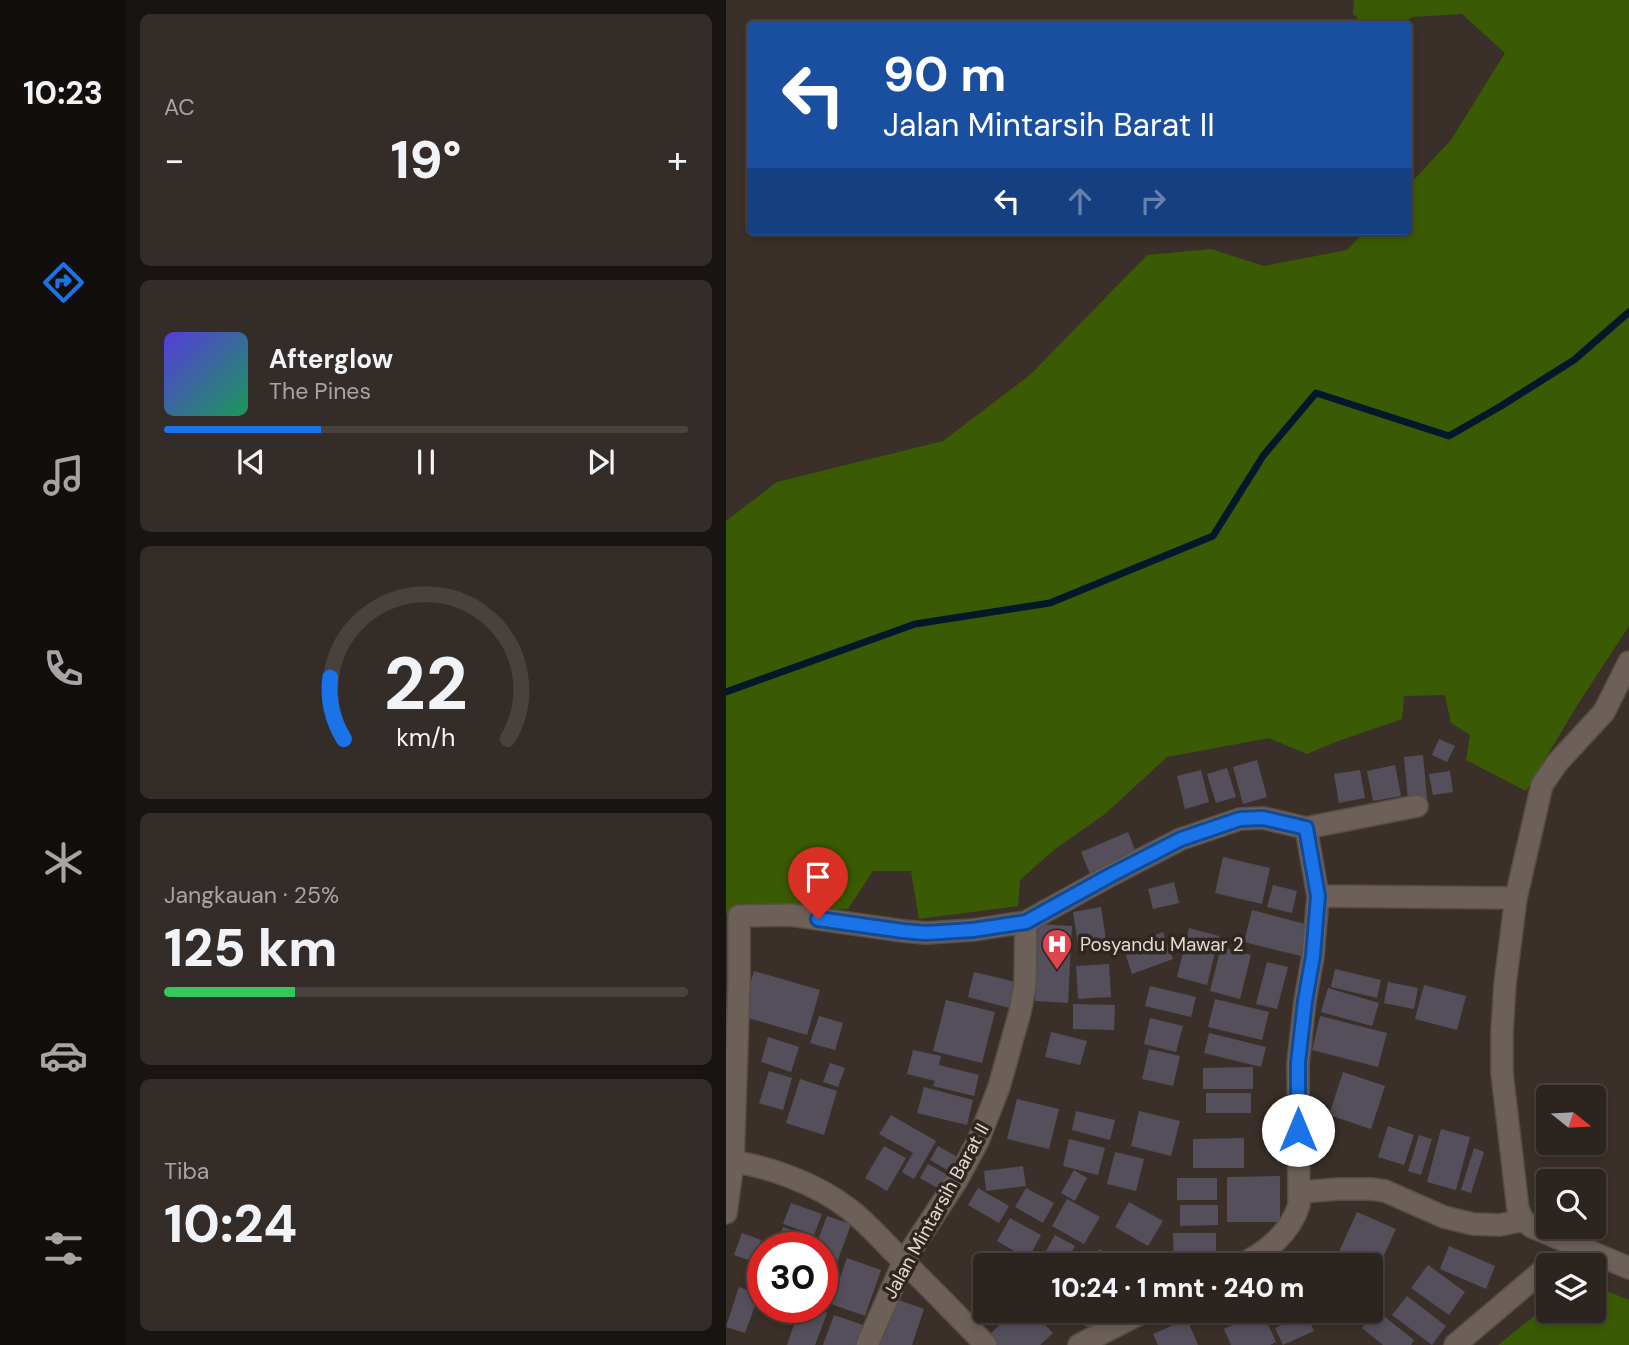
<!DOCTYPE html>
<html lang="id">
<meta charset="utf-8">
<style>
:root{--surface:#2c241f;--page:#342c28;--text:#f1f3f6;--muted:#a6a4a4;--line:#48413d;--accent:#1a73e8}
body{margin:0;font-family:"DM Sans",sans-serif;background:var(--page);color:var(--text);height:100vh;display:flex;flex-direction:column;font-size:26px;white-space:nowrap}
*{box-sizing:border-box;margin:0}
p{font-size:23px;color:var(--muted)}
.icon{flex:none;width:38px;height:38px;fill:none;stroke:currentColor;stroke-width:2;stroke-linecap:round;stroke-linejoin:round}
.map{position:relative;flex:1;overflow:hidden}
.side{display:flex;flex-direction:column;gap:14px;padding:14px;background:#181411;width:600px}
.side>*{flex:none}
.guide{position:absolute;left:21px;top:21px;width:665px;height:214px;border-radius:7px;box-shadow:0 4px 10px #0003,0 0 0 2px var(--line);background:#1a4fa0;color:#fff;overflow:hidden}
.needle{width:46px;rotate:108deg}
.buttons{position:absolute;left:810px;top:1085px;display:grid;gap:14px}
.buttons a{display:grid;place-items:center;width:70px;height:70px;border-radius:7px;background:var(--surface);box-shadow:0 4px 10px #0003,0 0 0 2px var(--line);font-size:35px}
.speed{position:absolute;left:21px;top:1232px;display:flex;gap:14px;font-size:35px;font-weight:700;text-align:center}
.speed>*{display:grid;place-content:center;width:91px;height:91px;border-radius:50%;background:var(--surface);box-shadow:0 4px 10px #0003,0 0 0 2px var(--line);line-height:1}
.speed .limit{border:10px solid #d22;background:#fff;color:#111}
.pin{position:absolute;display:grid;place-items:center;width:60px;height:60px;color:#fff;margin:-72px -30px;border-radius:50% 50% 50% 0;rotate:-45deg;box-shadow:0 0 7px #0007}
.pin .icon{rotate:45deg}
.me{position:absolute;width:77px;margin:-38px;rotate:0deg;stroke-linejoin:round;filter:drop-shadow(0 0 5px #0008)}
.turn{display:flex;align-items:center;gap:24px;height:147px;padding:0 21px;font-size:32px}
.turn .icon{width:91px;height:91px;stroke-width:2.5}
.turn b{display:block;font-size:49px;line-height:60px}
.lanes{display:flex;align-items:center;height:66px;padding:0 21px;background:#0003;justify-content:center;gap:35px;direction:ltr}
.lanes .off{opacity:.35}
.big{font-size:52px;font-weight:800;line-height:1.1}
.side .widget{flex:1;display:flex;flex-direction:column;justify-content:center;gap:10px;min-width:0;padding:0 24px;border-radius:10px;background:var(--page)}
.side .dial{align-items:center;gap:0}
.dial svg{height:182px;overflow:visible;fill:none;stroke:var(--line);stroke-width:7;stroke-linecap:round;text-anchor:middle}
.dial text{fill:var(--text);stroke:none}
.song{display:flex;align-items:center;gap:21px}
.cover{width:84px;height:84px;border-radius:10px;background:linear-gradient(135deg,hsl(250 70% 55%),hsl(150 70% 35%))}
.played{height:7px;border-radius:4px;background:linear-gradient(90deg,var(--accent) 30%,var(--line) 30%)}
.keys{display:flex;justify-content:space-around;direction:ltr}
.heat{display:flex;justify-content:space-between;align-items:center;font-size:38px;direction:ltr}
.charge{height:10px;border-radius:5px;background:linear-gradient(90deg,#34c759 25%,var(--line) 0)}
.trip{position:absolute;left:247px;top:1253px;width:410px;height:70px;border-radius:7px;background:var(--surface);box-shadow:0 4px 10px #0003,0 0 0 2px var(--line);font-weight:800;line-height:70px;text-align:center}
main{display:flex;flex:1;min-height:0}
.tabs{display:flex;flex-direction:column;width:126px;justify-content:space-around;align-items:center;background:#120e0c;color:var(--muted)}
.tabs .icon{width:49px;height:49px}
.tabs .current{color:var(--accent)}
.tabs b{font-size:32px;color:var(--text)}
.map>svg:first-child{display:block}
.green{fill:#3a5b03}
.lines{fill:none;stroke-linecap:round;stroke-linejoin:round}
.stream{stroke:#04182c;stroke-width:7}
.building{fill:#544f5b}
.minor-casing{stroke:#574e48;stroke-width:24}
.minor{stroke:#6c6058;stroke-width:21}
.route-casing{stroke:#114b97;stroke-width:18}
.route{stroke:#1a73e8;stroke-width:12}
.labels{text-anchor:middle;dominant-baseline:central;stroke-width:7;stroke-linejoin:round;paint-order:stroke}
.poi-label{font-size:19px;fill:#e1dad5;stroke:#31261f;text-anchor:start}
.street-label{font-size:19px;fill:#e1dad5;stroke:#31261f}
</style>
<main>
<nav class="tabs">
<b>10:23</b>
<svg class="icon current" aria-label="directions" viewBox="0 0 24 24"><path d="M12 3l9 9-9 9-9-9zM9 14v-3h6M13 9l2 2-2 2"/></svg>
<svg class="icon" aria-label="music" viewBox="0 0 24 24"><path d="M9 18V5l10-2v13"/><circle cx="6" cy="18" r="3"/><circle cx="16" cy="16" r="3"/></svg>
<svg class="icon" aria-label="phone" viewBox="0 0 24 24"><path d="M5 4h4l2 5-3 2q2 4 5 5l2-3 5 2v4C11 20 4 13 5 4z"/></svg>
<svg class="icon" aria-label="climate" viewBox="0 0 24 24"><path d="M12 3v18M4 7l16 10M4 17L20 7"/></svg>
<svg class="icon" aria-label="car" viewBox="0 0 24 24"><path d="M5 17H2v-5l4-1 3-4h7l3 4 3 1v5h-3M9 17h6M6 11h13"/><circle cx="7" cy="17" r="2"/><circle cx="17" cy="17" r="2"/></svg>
<svg class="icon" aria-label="filters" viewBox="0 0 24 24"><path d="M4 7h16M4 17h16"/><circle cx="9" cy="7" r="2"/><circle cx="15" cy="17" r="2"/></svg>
</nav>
<section class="side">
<div class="widget"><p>AC</p>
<div class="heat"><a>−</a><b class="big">19°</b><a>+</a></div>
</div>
<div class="widget">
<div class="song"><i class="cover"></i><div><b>Afterglow</b><p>The Pines</p></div></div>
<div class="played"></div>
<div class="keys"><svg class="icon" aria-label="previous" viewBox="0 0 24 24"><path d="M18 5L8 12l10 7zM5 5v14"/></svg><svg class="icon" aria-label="pause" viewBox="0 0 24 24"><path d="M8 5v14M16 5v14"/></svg><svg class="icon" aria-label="next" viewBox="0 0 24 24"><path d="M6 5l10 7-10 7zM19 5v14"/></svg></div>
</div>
<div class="widget dial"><svg viewBox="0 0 100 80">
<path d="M14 69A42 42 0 1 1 86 69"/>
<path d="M14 69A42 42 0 0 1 8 42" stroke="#1a73e8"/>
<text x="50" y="56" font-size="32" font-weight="700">22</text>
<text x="50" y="72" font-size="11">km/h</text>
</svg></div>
<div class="widget"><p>Jangkauan · 25%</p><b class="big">125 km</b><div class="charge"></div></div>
<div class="widget"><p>Tiba</p><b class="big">10:24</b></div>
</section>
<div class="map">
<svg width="903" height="1345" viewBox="0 0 903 1345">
<rect width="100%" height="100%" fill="#3b3029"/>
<!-- green -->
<path class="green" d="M628,0H903V626L852,704L800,791L740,760L744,735L725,723L719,695L678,696L676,719L615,740L581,754L543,738L441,757L379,814L329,849L294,880L292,906L193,919L185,871H147L122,909L40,908L0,914V521L51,482L217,441L304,375L421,255L485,249L538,266L621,250L639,231H682L683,185L725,140L779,53L736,14L686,17L675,24H638L627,14Z
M868,1286L903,1300V1345H772L822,1305V1311H868Z"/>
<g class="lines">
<!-- stream -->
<path class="stream" d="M0,692L189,624L324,603L487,536L537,456L590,393L723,436L775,406L848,360L903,312"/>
</g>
<!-- building -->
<path class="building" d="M713,739L729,746L721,762L706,755Z
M697,755L701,798L682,800L678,757Z
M531,760L541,797L517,804L507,767Z
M669,765L675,796L647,801L641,771Z
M501,768L510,797L490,803L481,774Z
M475,770L483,802L459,809L451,776Z
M634,770L639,798L613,803L608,774Z
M724,771L727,792L707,795L703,774Z
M402,832L411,855L364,874L355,852Z
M497,857L544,868L536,904L489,893Z
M448,882L453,903L427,909L422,889Z
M547,885L571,891L566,913L541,907Z
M375,907L381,946L353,951L347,912Z
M526,910L583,925L575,956L518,942Z
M312,924L346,926L342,1003L309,1001Z
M463,928L493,936L481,985L451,977Z
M437,932L447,959L406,974L397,946Z
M495,947L525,955L514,999L484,991Z
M541,962L562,967L551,1009L530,1004Z
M383,964L385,997L352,999L350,966Z
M609,969L655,980L651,998L605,987Z
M28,971L94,990L81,1035L15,1016Z
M248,972L294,983L287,1009L242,997Z
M662,982L692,988L688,1009L658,1003Z
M698,985L740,996L731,1030L689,1019Z
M424,986L470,997L465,1017L419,1006Z
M602,988L653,1003L646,1026L595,1012Z
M489,999L543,1012L536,1040L482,1027Z
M220,1000L269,1012L256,1063L207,1051Z
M347,1004L389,1005L388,1030L347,1029Z
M93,1016L117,1023L109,1050L84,1043Z
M594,1016L661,1033L652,1067L586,1050Z
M424,1018L457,1026L450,1052L418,1044Z
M325,1032L361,1041L354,1065L319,1057Z
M483,1033L540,1047L535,1067L478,1053Z
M42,1037L73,1047L65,1072L35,1062Z
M423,1049L454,1056L447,1086L416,1079Z
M187,1050L215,1056L213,1065L253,1075L248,1096L207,1086L209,1081L181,1074Z
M104,1063L119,1068L112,1087L97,1082Z
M527,1067V1089H477V1068Z
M43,1071L66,1078L57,1110L33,1103Z
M617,1072L659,1086L645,1129L603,1115Z
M74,1079L111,1091L98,1135L60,1123Z
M198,1087L247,1100L241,1125L191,1113Z
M480,1093H525V1113H480Z
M291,1099L333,1109L323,1149L281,1139Z
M350,1111L389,1120L384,1140L346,1130Z
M413,1111L454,1121L445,1156L405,1146Z
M165,1115L210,1141L188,1179L176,1172L187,1153L153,1134Z
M662,1126L688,1135L678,1165L652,1157Z
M715,1129L744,1137L730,1190L701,1182Z
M693,1135L706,1139L695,1175L682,1171Z
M518,1138V1168H467V1139Z
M343,1139L379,1148L372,1175L337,1166Z
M158,1146L180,1158L161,1191L139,1178Z
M212,1146L238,1161L230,1175L204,1160Z
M748,1148L758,1152L745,1193L735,1190Z
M389,1152L418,1159L410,1191L381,1184Z
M202,1164L227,1178L218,1192L194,1178Z
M297,1166L300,1186L260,1191L258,1171Z
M348,1170L361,1178L349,1201L335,1193Z
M554,1176V1222H501V1177Z
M451,1178H491V1200H451Z
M252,1188L283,1206L273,1223L242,1205Z
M300,1188L328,1203L317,1223L289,1207Z
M341,1199L374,1217L358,1244L326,1226Z
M403,1202L437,1221L422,1246L389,1227Z
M65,1203L96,1214L88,1235L57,1224Z
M454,1205H492V1225L454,1226Z
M631,1212L670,1229L650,1272L644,1269V1265H636L612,1254Z
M101,1216L125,1224L108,1271L96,1266V1248H89Z
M284,1218L315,1235L302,1259L271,1241Z
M57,1227L86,1237L82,1248H50Z
M16,1233L35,1240L28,1262L8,1255Z
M447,1233H490V1265H448Z
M329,1235L349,1246L338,1265H315L313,1264Z
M723,1246L769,1266L760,1289L714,1269Z
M36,1249H37V1284L25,1280Z
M373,1249L401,1265H378L367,1259Z
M121,1258L155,1270L139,1316L105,1304Z
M702,1265L739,1292L723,1315L685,1288Z
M96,1273L108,1277L97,1307H96Z
M13,1287L33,1295L19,1333L0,1327Z
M681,1296L720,1326L706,1345L666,1315Z
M164,1297L198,1309L186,1345H148Z
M74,1307H86L101,1313L89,1345H61Z
M650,1310L688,1340L685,1345H657L636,1328Z
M288,1311H306L327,1333L314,1345H272L263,1335Z
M333,1311H376L365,1329Z
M536,1311L550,1342L544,1345H505L498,1329Z
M538,1311H565L543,1321Z
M580,1314L588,1331L557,1345L549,1328Z
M108,1315L137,1325L130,1345H97Z
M461,1319L472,1345H432L427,1334Z"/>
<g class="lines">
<!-- minor casing -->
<g class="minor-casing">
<path id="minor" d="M903,662L878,712L831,763L816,785L790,898L779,984L776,1031V1073L792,1209L797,1220L806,1227L903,1268
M592,896L790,898
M0,1161C41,1165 91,1184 123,1209C139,1221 152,1236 166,1250C198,1281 229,1313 260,1345
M574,1192L613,1189H645L659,1191L718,1217L747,1224L774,1225L797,1220
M0,1213L7,1162L13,983V916L65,915L177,931L200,933L247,930L300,922
M514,1265C540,1253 564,1233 573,1205L572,1063L579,1001L587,956L592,896L580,828
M141,1345L178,1261L231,1180L252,1141L273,1087L294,1012L299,985L300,922L385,875L455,839L514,819L537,818L580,828L691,806
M353,1345L419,1311
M729,1345L822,1266"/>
</g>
<!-- minor -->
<use href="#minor" class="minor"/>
</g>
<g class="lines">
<!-- route casing -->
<g class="route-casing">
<path id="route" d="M92,919L177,931L200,933L247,930L300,922L385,875L455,839L514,819L537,818L580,828L592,896L587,956L579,1001L572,1063V1130"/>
</g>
<!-- route -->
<use href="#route" class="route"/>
</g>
<!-- icons -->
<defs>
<g id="hospital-pin" transform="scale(1.575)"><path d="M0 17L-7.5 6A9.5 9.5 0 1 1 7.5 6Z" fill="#e0444e" stroke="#31261f"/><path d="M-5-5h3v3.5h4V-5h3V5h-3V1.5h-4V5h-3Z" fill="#fff"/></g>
</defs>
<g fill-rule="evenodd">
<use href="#hospital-pin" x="331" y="944"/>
</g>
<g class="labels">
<!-- poi labels -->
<g class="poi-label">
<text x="354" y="944">Posyandu Mawar 2</text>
</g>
<!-- street labels -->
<g class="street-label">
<text transform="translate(210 1211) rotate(-61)">Jalan Mintarsih Barat II</text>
</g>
</g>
</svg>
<div class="buttons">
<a><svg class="needle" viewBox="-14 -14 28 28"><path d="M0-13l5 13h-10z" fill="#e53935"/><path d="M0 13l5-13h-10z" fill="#a6a4a4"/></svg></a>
<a><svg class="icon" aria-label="search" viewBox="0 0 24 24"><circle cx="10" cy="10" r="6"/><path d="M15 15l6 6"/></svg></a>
<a><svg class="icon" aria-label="layers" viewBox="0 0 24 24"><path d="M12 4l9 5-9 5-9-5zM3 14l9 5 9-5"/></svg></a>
</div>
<div class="speed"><div class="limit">30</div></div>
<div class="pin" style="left:92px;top:919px;background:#d93025"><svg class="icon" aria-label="arrive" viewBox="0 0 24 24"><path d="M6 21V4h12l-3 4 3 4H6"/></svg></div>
<svg class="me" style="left:572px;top:1130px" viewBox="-20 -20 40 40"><circle r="19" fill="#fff"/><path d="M0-13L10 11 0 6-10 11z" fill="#1a73e8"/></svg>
<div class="trip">10:24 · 1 mnt · 240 m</div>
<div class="guide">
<div class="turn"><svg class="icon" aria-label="left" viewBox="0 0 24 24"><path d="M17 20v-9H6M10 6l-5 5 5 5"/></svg><div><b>90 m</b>Jalan Mintarsih Barat II</div></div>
<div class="lanes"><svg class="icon" aria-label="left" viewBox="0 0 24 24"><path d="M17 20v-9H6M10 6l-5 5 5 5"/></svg><svg class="icon off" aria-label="ahead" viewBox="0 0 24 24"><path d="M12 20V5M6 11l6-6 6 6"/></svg><svg class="icon off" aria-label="right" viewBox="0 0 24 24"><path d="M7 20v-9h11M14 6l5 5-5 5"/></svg></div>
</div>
</div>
</main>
